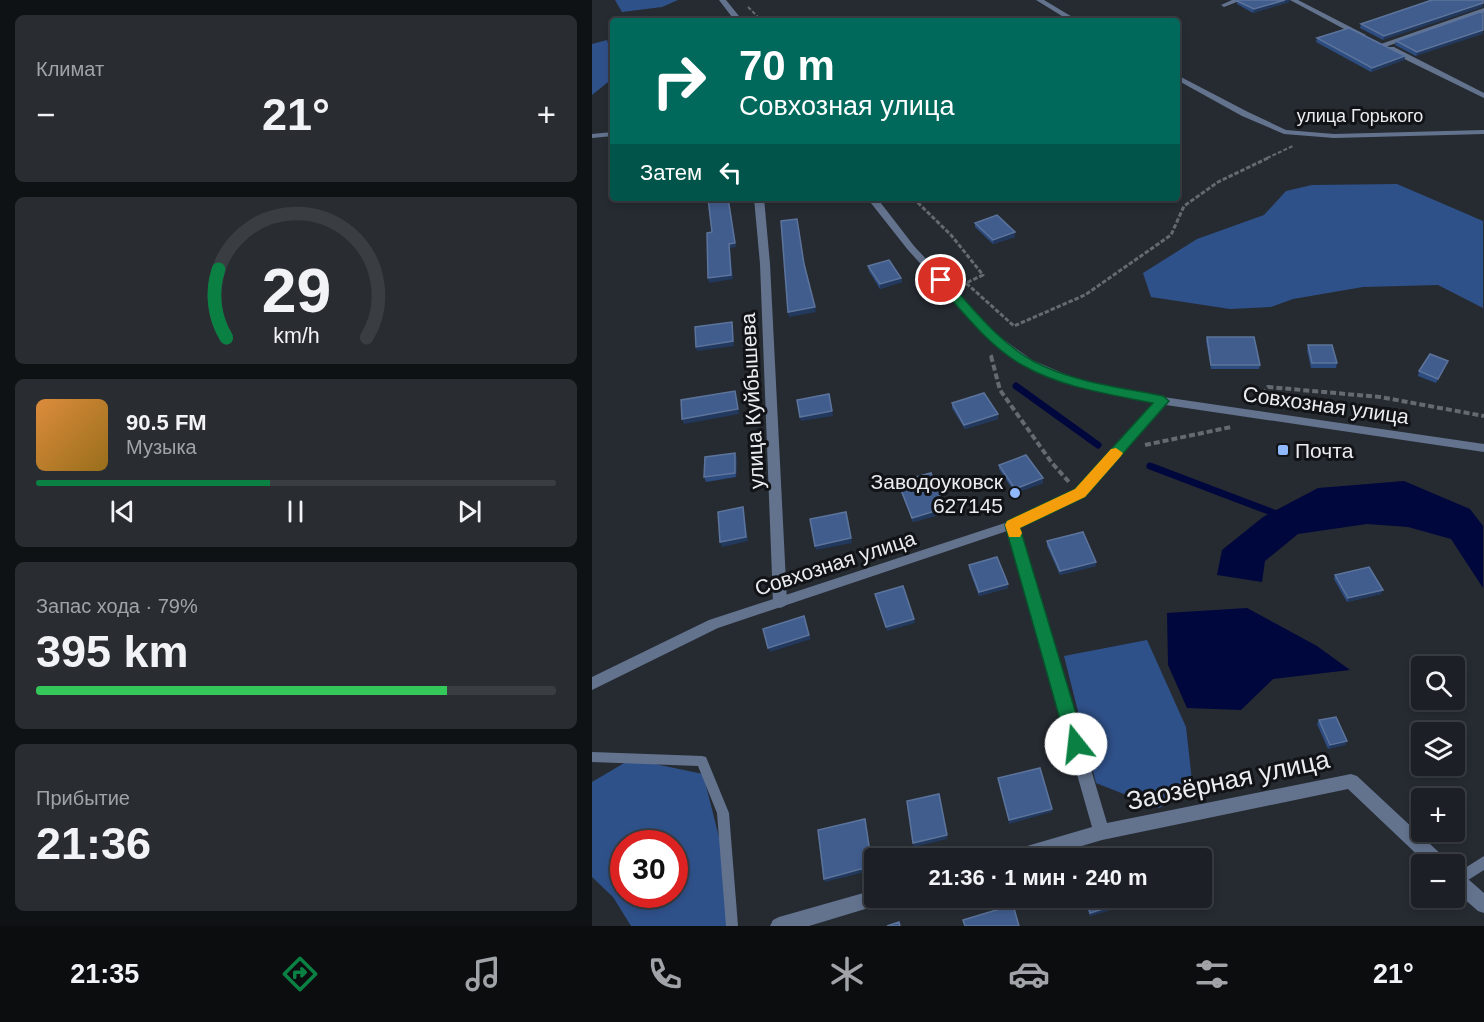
<!DOCTYPE html>
<html lang="ru">
<meta charset="utf-8">
<style>
:root{--surface:#1c2026;--page:#292d32;--text:#f1f3f6;--muted:#a0a3a7;--line:#3a3e43;--accent:#0b8043}
body{margin:0;font-family:Helvetica,sans-serif;background:var(--page);color:var(--text);height:100vh;display:flex;flex-direction:column;font-size:22px;white-space:nowrap}
*{box-sizing:border-box;margin:0}
p{font-size:20px;color:var(--muted)}
.icon{flex:none;width:33px;height:33px;fill:none;stroke:currentColor;stroke-width:2;stroke-linecap:round;stroke-linejoin:round}
.map{position:relative;flex:1;overflow:hidden}
.side{display:flex;flex-direction:column;gap:15px;padding:15px;background:#0f1215;width:592px}
.side>*{flex:none}
.top-card{position:absolute;left:18px;top:18px;width:570px;height:183px;border-radius:6px;box-shadow:0 3px 9px #0003,0 0 0 2px var(--line);background:#00695c;color:#fff;overflow:hidden}
.controls{position:absolute;left:819px;top:656px;display:grid;gap:12px}
.controls a{display:grid;place-items:center;width:54px;height:54px;border-radius:6px;background:var(--surface);box-shadow:0 3px 9px #0003,0 0 0 2px var(--line);font-size:30px}
.speed{position:absolute;left:18px;top:830px;display:flex;gap:12px;font-size:30px;font-weight:700;text-align:center}
.speed>*{display:grid;place-content:center;width:78px;height:78px;border-radius:50%;background:var(--surface);box-shadow:0 3px 9px #0003,0 0 0 2px var(--line);line-height:1}
.speed .limit{border:9px solid #d22;background:#fff;color:#111}
.pin{position:absolute;display:grid;place-items:center;width:51px;height:51px;color:#fff;margin:-26px;border:3px solid #fff;border-radius:50%;box-shadow:0 2px 6px #0007}
.me{position:absolute;width:66px;margin:-33px;rotate:344deg;stroke-linejoin:round;filter:drop-shadow(0 0 4px #0008)}
.turn{display:flex;align-items:center;gap:21px;height:126px;padding:0 30px;font-size:27px}
.turn .icon{width:78px;height:78px;stroke-width:2.5}
.turn b{display:block;font-size:42px;line-height:51px}
.then{display:flex;align-items:center;height:57px;padding:0 30px;background:#0003;gap:12px;font-size:22px}
.big{font-size:45px;font-weight:700;line-height:1.1}
.side .tile{flex:1;display:flex;flex-direction:column;justify-content:center;gap:9px;min-width:0;padding:0 21px;border-radius:9px;background:var(--page)}
.side .dial{align-items:center;gap:0}
.dial svg{height:156px;overflow:visible;fill:none;stroke:var(--line);stroke-width:7;stroke-linecap:round;text-anchor:middle}
.dial text{fill:var(--text);stroke:none}
.song{display:flex;align-items:center;gap:18px}
.cover{width:72px;height:72px;border-radius:9px;background:linear-gradient(135deg,hsl(30 70% 55%),hsl(40 70% 35%))}
.played{height:6px;border-radius:3px;background:linear-gradient(90deg,var(--accent) 45%,var(--line) 45%)}
.keys{display:flex;justify-content:space-around;direction:ltr}
.heat{display:flex;justify-content:space-between;align-items:center;font-size:33px;direction:ltr}
.charge{height:9px;border-radius:4px;background:linear-gradient(90deg,#34c759 79%,var(--line) 0)}
.trip{position:absolute;left:272px;top:848px;width:348px;height:60px;border-radius:6px;background:var(--surface);box-shadow:0 3px 9px #0003,0 0 0 2px var(--line);font-weight:700;line-height:60px;text-align:center}
.tab-bar{display:flex;height:96px;justify-content:space-around;align-items:center;background:#0b0d0f;color:var(--muted)}
.tab-bar .icon{width:42px;height:42px}
.tab-bar .current{color:var(--accent)}
.tab-bar b{font-size:27px;color:var(--text)}
main{display:flex;flex:1;min-height:0}
.map>svg:first-child{display:block}
.forest{fill:#2f518a;fill-rule:evenodd}
.water{fill:#00073c}
.lines{fill:none;stroke-linecap:round;stroke-linejoin:round}
.stream{stroke:#00073c;stroke-width:7}
.path-far2{stroke:#656a70;stroke-width:2;stroke-dasharray:4 2;stroke-linecap:butt}
.path-far1{stroke:#656a70;stroke-width:3;stroke-dasharray:4.5 2;stroke-linecap:butt}
.path{stroke:#656a70;stroke-width:4;stroke-dasharray:6 3;stroke-linecap:butt}
.service{fill:#63738e;fill-rule:evenodd}
.minor{fill:#63738e;fill-rule:evenodd}
.tertiary{fill:#63738e;fill-rule:evenodd}
.wall{fill:#2d4c80}
.shaded-wall{fill:#22385c}
.building{fill:#415d8d;stroke:#5c749c;stroke-width:1.5}
.route{fill:#0b8043;stroke:#07532c;stroke-width:1.5}
.slow{fill:#f59e0b}
.poi-dot{fill:#8fb8fd;stroke:#111316;stroke-width:2}
.labels{text-anchor:middle;dominant-baseline:central;stroke-width:6;stroke-linejoin:round;paint-order:stroke}
.far-street-label{font-size:18px;fill:#e9ecf1;stroke:#111316}
.street-label{font-size:21px;fill:#e9ecf1;stroke:#111316}
.poi-label{font-size:21px;fill:#e9ecf1;stroke:#111316;text-anchor:start}
.near-street-label{font-size:26px;fill:#e9ecf1;stroke:#111316}
</style>
<main>
<section class="side">
<div class="tile"><p>Климат</p>
<div class="heat"><a>−</a><b class="big">21°</b><a>+</a></div>
</div>
<div class="tile dial"><svg viewBox="0 0 100 80">
<path d="M14 69A42 42 0 1 1 86 69"/>
<path d="M14 69A42 42 0 0 1 10 34" stroke="#0b8043"/>
<text x="50" y="56" font-size="32" font-weight="700">29</text>
<text x="50" y="72" font-size="11">km/h</text>
</svg></div>
<div class="tile">
<div class="song"><i class="cover"></i><div><b>90.5 FM</b><p>Музыка</p></div></div>
<div class="played"></div>
<div class="keys"><svg class="icon" aria-label="previous" viewBox="0 0 24 24"><path d="M18 5L8 12l10 7zM5 5v14"/></svg><svg class="icon" aria-label="pause" viewBox="0 0 24 24"><path d="M8 5v14M16 5v14"/></svg><svg class="icon" aria-label="next" viewBox="0 0 24 24"><path d="M6 5l10 7-10 7zM19 5v14"/></svg></div>
</div>
<div class="tile"><p>Запас хода · 79%</p><b class="big">395 km</b><div class="charge"></div></div>
<div class="tile"><p>Прибытие</p><b class="big">21:36</b></div>
</section>
<div class="map">
<svg width="892" height="926" viewBox="0 0 892 926">
<rect width="100%" height="100%" fill="#262b32"/>
<!-- forest -->
<path class="forest" d="M23,0H86L70,7L30,12Z
M15,40L21,60V78L0,95V44Z
M805,184L891,221V308L846,285L771,287L701,299L679,307L638,309L559,297L551,273L605,239L672,215L694,191L720,185Z
M555,640L594,727L601,790L567,808L504,783L472,656Z
M39,759L111,774L144,904L141,926H39L21,897L0,877V782ZM32,843H82V894H32Z"/>
<!-- water -->
<path class="water" d="M812,481L878,509L891,526V588L859,539L816,527L775,524L706,534L673,561L670,582L625,575L630,550L671,517L726,488Z
M655,608L725,646L758,670L681,679L649,710L595,708L576,665L575,613Z"/>
<g class="lines">
<!-- stream -->
<path class="stream" d="M424,386L506,445
M558,466L687,515"/>
<!-- path-far2 -->
<path class="path-far2" d="M156,7L170,21
M675,158L701,146"/>
<!-- path-far1 -->
<path class="path-far1" d="M321,198L359,235L391,275L374,283L422,326L493,295L579,235L592,206L626,182L678,157
M399,355L400,357"/>
<!-- path -->
<path class="path" d="M399,356L408,390L460,463L477,482
M665,402L676,387L788,397L892,416
M553,445L639,427"/>
<!-- service -->
<path class="service" d="M0,752L110,756L114,757L137,813L146,926H134L125,813L106,766L0,762Z
M892,856V870L865,887L862,886V875Z"/>
<!-- minor -->
<path class="minor" d="M444,0H452L487,21H478Z
M640,0H650L632,7L629,5Z
M698,0H706L774,35L767,37Z
M892,8V12L793,47L786,45Z
M796,47H802L892,93V98L796,51Z
M585,75L656,112L694,130L742,134L892,130V134L742,138L692,134L650,116L585,80Z
M21,132V136L0,138V134Z
M162,198H172L178,264L195,602L193,606L188,608L183,606L181,602L168,264Z
M420,520L424,522L426,525L515,823L759,774L765,776L853,858L855,864H835L756,789L510,840L449,858H413L415,852L421,850L500,827L414,525L416,522Z
M862,870L868,872L892,893V913L886,911L862,890Z
M282,890V897H295L293,903L217,926H178L181,920L187,917Z"/>
<!-- tertiary -->
<path class="tertiary" d="M127,0H134L151,21H143Z
M275,198H285L322,246L404,334L440,360L487,380L571,397L892,444V452L574,405L492,496L424,528L126,628L0,690V677L117,620L416,522L484,490L563,403L481,386L432,366L396,338L316,250Z"/>
</g>
<!-- wall -->
<path class="wall" d="M840,0L791,40L768,28L769,24Z
M645,1L697,2L661,13L645,4Z
M891,11L824,56L803,45L804,41Z
M725,38L813,56L812,60L779,72L724,42Z
M383,223L423,237L401,244L383,227Z
M276,266L309,278L310,282L288,289L277,271Z
M615,337L668,365L667,369H619L614,341Z
M716,345L745,363L744,368H719L715,350Z
M856,361L844,383L826,376L827,371Z
M360,403L406,414V419L373,429L360,408Z
M145,458L144,477L114,482L112,477Z
M407,465L451,478V483L423,493L407,469Z
M306,482L354,513L321,522L307,487Z
M455,541L504,566L468,575L455,546Z
M377,565L416,588L387,596L377,569Z
M743,575L789,594L755,602L742,579Z
M727,720L755,741L753,745L736,749L725,724Z
M492,897H546L545,902L498,916Z"/>
<!-- shaded-wall -->
<path class="shaded-wall" d="M693,0H698L697,2L661,13L662,9Z
M891,3V7L791,40L792,36Z
M891,30V34L824,56L825,52Z
M813,56L812,60L779,72L780,68Z
M136,198L144,247L138,248L141,279L117,283L116,278Z
M423,232V237L401,244V240Z
M309,278L310,282L288,289V284Z
M223,307L224,312L197,317L196,312Z
M140,322L141,326L142,346L105,351L104,347Z
M143,391L147,414L92,424L90,419Z
M237,394L241,416L209,421L208,417Z
M406,414V419L373,429L372,425Z
M143,453L145,458L144,477L143,473Z
M451,478V483L423,493V489Z
M151,507L152,511L156,541L130,547L128,542Z
M353,508L354,513L321,522L320,518Z
M254,512L260,543L224,550L223,546Z
M504,562V566L468,575V571Z
M416,584V588L387,596V592Z
M791,590L789,594L755,602L756,598Z
M322,619L323,623L295,631L294,627Z
M217,635L219,639L178,652L176,648Z
M755,741L753,745L736,749L738,745Z
M460,809V812L417,824V820Z
M273,819L281,870L233,882L232,879Z
M355,835V839L322,847L321,843Z
M546,898L545,902L498,916V913Z"/>
<!-- building -->
<path class="building" d="M647,0H693L662,9L645,1Z
M840,0H891V3L792,36L769,24Z
M891,11V30L825,52L804,41Z
M757,28L813,56L780,68L725,38Z
M116,198H136L143,243L137,244L139,275L116,278L115,233L120,232Z
M405,215L423,232L401,240L383,223Z
M205,219L212,264L223,307L196,312L189,221Z
M297,260L309,278L288,284L276,266Z
M140,322L141,341L104,347L103,327Z
M615,337H662L668,365H619Z
M716,345H740L745,363H720Z
M838,354L856,361L846,379L827,371Z
M143,391L146,409L90,419L89,400Z
M392,393L406,414L372,425L360,403Z
M237,394L240,411L208,417L205,400Z
M143,453V473L112,477L113,457Z
M434,455L451,478L423,489L407,465Z
M339,473L353,508L320,518L306,482Z
M151,507L154,537L128,542L126,512Z
M254,512L259,538L223,546L218,519Z
M491,532L504,562L468,571L455,541Z
M405,557L416,584L387,592L377,565Z
M777,567L791,590L756,598L743,575Z
M311,586L322,619L294,627L283,594Z
M212,616L217,635L176,648L171,629Z
M744,717L755,741L738,745L727,720Z
M448,768L460,809L417,820L406,778Z
M347,794L355,835L321,843L315,801Z
M273,819L280,866L232,879L226,830Z
M493,897H546V898L498,913Z
M421,905L427,926H373L371,920Z
M307,922L308,926H295Z"/>
<!-- route -->
<path class="route" d="M349,277L353,278C379,306 406,342 441,361C480,382 527,387 571,396L577,401L493,497L428,528L493,744L490,750L484,752L478,750L475,744L413,525L415,521L483,489L561,403C518,394 471,388 432,366C397,347 371,312 345,283V278Z"/>
<!-- slow -->
<path class="slow" d="M524,448L531,453L529,456L493,497L428,528L430,533L428,537H417L413,525L415,521L483,489L519,449Z"/>
<!-- markers -->
<g class="poi-dot">
<rect x="685" y="444" width="12" height="12" rx="3"/>
<circle cx="423" cy="493" r="6"/>
</g>
<g class="labels">
<!-- far-street labels -->
<g class="far-street-label">
<text x="768" y="116">улица Горького</text>
</g>
<!-- street labels -->
<g class="street-label">
<text transform="translate(160 401) rotate(-93)">улица Куйбышева</text>
<text transform="translate(734 405) rotate(8)">Совхозная улица</text>
<text transform="translate(243 563) rotate(-18)">Совхозная улица</text>
</g>
<!-- poi labels -->
<g class="poi-label">
<text x="703" y="450">Почта</text>
<text x="411" y="481" text-anchor="end">Заводоуковск<tspan x="411" dy="24">627145</tspan></text>
</g>
<!-- near-street labels -->
<g class="near-street-label">
<text transform="translate(636 780) rotate(-12)">Заозёрная улица</text>
</g>
</g>
</svg>
<div class="controls">
<a><svg class="icon" aria-label="search" viewBox="0 0 24 24"><circle cx="10" cy="10" r="6"/><path d="M15 15l6 6"/></svg></a>
<a><svg class="icon" aria-label="layers" viewBox="0 0 24 24"><path d="M12 4l9 5-9 5-9-5zM3 14l9 5 9-5"/></svg></a>
<a>+</a>
<a>−</a>
</div>
<div class="speed"><div class="limit">30</div></div>
<div class="pin" style="left:349px;top:280px;background:#d93025"><svg class="icon" aria-label="arrive" viewBox="0 0 24 24"><path d="M6 21V4h12l-3 4 3 4H6"/></svg></div>
<svg class="me" style="left:484px;top:744px" viewBox="-20 -20 40 40"><circle r="19" fill="#fff"/><path d="M0-13L10 11 0 6-10 11z" fill="#0b8043"/></svg>
<div class="trip">21:36 · 1 мин · 240 m</div>
<div class="top-card">
<div class="turn"><svg class="icon" aria-label="right" viewBox="0 0 24 24"><path d="M7 20v-9h11M14 6l5 5-5 5"/></svg><div><b>70 m</b>Совхозная улица</div></div>
<div class="then">Затем<svg class="icon" aria-label="left" viewBox="0 0 24 24"><path d="M17 20v-9H6M10 6l-5 5 5 5"/></svg></div>
</div>
</div>
</main>
<nav class="tab-bar">
<b>21:35</b>
<svg class="icon current" aria-label="directions" viewBox="0 0 24 24"><path d="M12 3l9 9-9 9-9-9zM9 14v-3h6M13 9l2 2-2 2"/></svg>
<svg class="icon" aria-label="music" viewBox="0 0 24 24"><path d="M9 18V5l10-2v13"/><circle cx="6" cy="18" r="3"/><circle cx="16" cy="16" r="3"/></svg>
<svg class="icon" aria-label="phone" viewBox="0 0 24 24"><path d="M5 4h4l2 5-3 2q2 4 5 5l2-3 5 2v4C11 20 4 13 5 4z"/></svg>
<svg class="icon" aria-label="climate" viewBox="0 0 24 24"><path d="M12 3v18M4 7l16 10M4 17L20 7"/></svg>
<svg class="icon" aria-label="car" viewBox="0 0 24 24"><path d="M5 17H2v-5l4-1 3-4h7l3 4 3 1v5h-3M9 17h6M6 11h13"/><circle cx="7" cy="17" r="2"/><circle cx="17" cy="17" r="2"/></svg>
<svg class="icon" aria-label="filters" viewBox="0 0 24 24"><path d="M4 7h16M4 17h16"/><circle cx="9" cy="7" r="2"/><circle cx="15" cy="17" r="2"/></svg>
<b>21°</b>
</nav>
